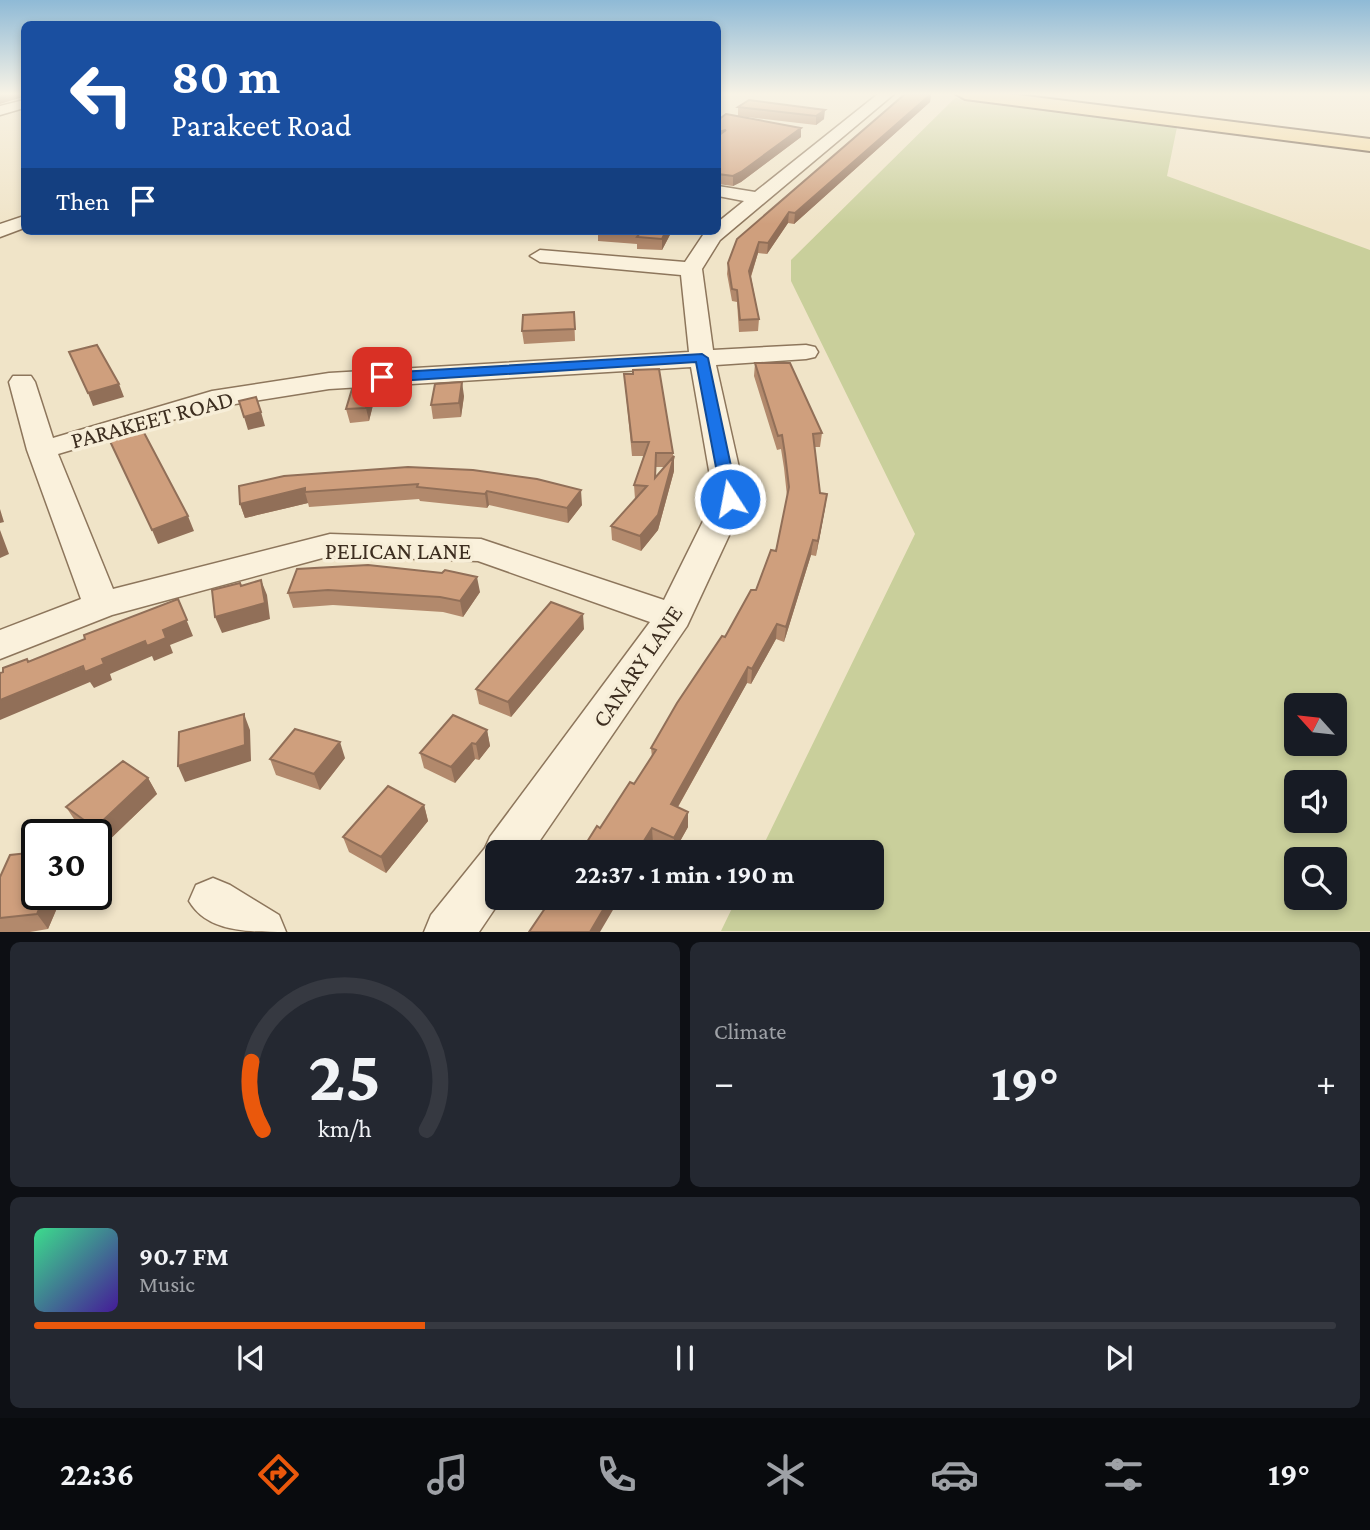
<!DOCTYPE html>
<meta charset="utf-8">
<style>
:root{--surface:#171b24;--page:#242831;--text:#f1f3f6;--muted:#9ea1a6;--line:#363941;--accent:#ea580c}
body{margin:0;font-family:"Crimson Pro",serif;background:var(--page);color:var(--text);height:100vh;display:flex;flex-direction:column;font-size:26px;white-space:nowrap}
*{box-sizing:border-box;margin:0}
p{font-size:23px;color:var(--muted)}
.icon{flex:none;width:38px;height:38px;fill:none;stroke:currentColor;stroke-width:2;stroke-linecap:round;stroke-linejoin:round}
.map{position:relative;height:932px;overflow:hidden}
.sheet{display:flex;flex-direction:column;gap:10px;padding:10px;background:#0d0f14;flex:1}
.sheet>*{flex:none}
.banner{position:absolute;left:21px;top:21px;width:700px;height:214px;border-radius:10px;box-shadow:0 4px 10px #0003;background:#1a4fa0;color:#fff;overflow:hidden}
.needle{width:46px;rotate:297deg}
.controls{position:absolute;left:1284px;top:693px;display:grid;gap:14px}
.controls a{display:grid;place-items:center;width:63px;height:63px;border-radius:10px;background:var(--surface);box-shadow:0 4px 10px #0003;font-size:35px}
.speed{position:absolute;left:21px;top:819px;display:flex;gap:14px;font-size:35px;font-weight:700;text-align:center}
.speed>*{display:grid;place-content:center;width:91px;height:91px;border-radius:50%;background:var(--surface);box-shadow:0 4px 10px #0003;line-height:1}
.speed .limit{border:4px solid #111;border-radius:10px;background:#fff;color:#111}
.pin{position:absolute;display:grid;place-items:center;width:60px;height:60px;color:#fff;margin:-30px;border-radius:14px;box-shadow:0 4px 10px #0006}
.me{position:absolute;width:77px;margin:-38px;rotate:349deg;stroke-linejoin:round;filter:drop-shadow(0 0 5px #0008)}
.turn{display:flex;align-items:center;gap:24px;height:147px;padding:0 35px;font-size:32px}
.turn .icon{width:91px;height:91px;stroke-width:2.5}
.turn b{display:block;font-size:49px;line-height:60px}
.then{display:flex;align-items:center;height:66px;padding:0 35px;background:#0003;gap:14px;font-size:26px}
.big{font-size:52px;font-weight:700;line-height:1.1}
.sheet .card{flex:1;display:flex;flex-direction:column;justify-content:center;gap:10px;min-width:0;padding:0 24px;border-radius:10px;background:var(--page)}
.sheet .dial{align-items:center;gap:0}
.dial svg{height:182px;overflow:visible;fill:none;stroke:var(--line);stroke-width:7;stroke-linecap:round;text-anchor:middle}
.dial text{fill:var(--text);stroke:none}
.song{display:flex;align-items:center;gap:21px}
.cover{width:84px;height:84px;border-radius:10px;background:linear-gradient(135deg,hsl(150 70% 55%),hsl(260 70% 35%))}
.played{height:7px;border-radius:4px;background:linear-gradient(90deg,var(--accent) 30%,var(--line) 30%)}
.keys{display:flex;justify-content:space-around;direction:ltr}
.heat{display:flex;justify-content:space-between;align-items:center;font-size:38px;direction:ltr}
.sheet .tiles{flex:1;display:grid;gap:10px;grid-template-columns:1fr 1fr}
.card:last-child{grid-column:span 2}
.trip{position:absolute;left:485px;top:840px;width:399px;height:70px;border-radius:10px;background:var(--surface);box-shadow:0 4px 10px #0003;font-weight:700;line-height:70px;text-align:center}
.tabs{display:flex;height:112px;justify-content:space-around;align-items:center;background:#090b0e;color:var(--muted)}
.tabs .icon{width:49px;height:49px}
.tabs .selected{color:var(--accent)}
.tabs b{font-size:32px;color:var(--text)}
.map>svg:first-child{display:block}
.green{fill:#c9cf9b;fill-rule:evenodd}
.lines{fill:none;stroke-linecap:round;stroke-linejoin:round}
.minor-casing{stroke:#8d765c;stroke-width:3}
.major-casing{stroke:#5b4430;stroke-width:4}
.minor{fill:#faf1dc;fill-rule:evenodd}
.major{fill:#f3d9a0;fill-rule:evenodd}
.wall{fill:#b2896c;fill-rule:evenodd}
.shaded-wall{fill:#916f58}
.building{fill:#cf9f7d;stroke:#916f58;stroke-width:2}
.route{fill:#1a73e8;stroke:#114b97;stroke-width:2}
.labels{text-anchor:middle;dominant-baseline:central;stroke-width:7;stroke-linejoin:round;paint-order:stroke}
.street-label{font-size:24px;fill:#3d2e20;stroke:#f7eed8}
</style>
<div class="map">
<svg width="1370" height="932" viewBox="0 0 1370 932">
<rect width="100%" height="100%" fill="#f0e4c8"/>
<!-- green -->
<path class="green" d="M955,98L1177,127L1167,176L1370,250V931H721L737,898H872V852H760L915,534L791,281V260ZM1297,705H1335V744H1297ZM1297,782H1335V821H1297ZM1297,859H1335V898H1297Z"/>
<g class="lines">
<!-- minor casing -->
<g class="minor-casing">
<path id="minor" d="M878,94H894L720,240L702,269L713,350L806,345L815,347L818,352L815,357L806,359L716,365L746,499L687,626L532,852H497V898H502L479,932H424L431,915L485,848L490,837L650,622L478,561L330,556L112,615L0,659V630L81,599L27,450L9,382L13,376H31L35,382L53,438L212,391L329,373L689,352L681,275L540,262L530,256L540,250L685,262L705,232L718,231V222L744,201L718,196V186L755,192ZM691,367L714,499L664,600L481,539L330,534L113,589L58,454L216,407L329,389Z
M24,100V108L0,115V106Z
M24,216V228L0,237V224Z
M213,878L230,885L279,915L286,932C247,932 207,932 189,901L196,885Z"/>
</g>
<!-- major casing -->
<g class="major-casing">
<path id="major" d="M956,94H1009L1370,139V151L965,99Z"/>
</g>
<!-- minor -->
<use href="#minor" class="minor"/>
<!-- major -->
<use href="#major" class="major"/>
</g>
<!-- wall -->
<path class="wall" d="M931,94L930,102L794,224L788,223L767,254L758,253L751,277L759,319L758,331L739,332L737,302L732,301L727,274L728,263Z
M749,100L824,119L816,125L738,116V107Z
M718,120L801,128V137L741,182L733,186L718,184Z
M586,231H672L662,250L637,249V244L598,241V233Z
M574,312L575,341L524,344L522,331Z
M755,363L822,433L820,447H814L820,493L827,494L825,508L816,556L811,555L784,642L776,639L751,684L747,683L678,807L688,827L674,852H672L653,843L647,852H583L585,849V845L600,828L634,784L652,757L651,748L756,590L776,551L787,496L784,468L781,449L777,450L754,376Z
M624,374L673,453V458L674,456V471L658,530L641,551L612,540L611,526L635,499L634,485L644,456H632ZM656,467H664L656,476Z
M371,388L374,401L369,421L350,423L346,409Z
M464,396L461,417L433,419L431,405Z
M408,467L582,505L568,523L489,505L487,508L420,501L419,499L309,507L308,503L245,518L240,504Z
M297,569L480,592L463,617L443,612L333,605L293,608L288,593Z
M584,629L511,717L479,704L476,689Z
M487,730L490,746L479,760L475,759L455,783L424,768L420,753Z
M345,758L320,790L276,775L270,759Z
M148,778L157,794L105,844L96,837V835H93L76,822L66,807Z
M424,805L428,821L386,873L349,852L343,837Z
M0,877L37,894H63L48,929L30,932H0Z"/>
<!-- shaded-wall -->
<path class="shaded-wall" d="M0,94H22L23,97L0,104Z
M931,94L930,102L794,224L795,213Z
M825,110L824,119L816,125V116Z
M801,128V137L741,182L733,186V176Z
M789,212L788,223L767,254L768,243Z
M666,231H672L662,250V239Z
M759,242L758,253L749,282V271Z
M462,382L464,396L461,417L459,403Z
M119,384L124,397L93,406L88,393Z
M371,388L374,401L369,421L366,408Z
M261,412L265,426L248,430L244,417Z
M674,456V471L658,530L641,551L640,536Z
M305,488V492L308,503L245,518L240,504Z
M581,490L582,505L568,523L567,508Z
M487,491L489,505L487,508L485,494Z
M827,494L825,508L816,556L818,541Z
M0,509L4,522L0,523Z
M188,516L194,531L158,544L152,530Z
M0,530L9,554L0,558Z
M813,540L811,555L784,642L786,627Z
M477,577L480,592L463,617L460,601Z
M261,580L267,595L270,619L222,633L215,617Z
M178,599L193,636L170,645L173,653L154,661L152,656L110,674L112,680L94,688L90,682L0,720V700L102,659L163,630Z
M583,614L584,629L511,717L508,702Z
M777,624L776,639L751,684L752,669Z
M748,667L747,683L671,819V804Z
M244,714L250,730L251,761L185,782L178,766Z
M487,730L490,746L479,760L476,744Z
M340,742L345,758L320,790L314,774Z
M472,743L475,759L455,783L451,767Z
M148,778L157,794L105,844L95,828Z
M424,805L428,821L386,873L381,857Z
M688,812V827L674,852V838Z
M652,828L653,843L647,852H637Z
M45,894H63L48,929L37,914Z
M610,898H620L600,932H590Z"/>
<!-- building -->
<path class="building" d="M905,94H931L795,213L789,212L768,243L759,242L749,271L759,319L740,320L737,290L732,289L728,263L737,239Z
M749,100L825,110L816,116L738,107Z
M726,114L801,128L741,172L733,176L718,174V136L726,130L718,132V120Z
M612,231H666L662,239L637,237L640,233Z
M574,312L575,329L522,331L523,315Z
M97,345L119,384L88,393L69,352Z
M755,363H790L822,433L813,434L820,493L827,494L818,541L813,540L786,627L777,624L752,669L748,667L671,804L688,812L674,838L652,828L637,852H583L587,846L585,845L597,826L600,828L630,782L634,784L656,750L651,748L677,703L722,636L725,637L751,590H756L771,550L776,551L789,487L785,454L782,435L778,436Z
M659,369L673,453H656L655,478L674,456L658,515L640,536L611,526L647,486L634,485L649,442H632L624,374H633V370Z
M462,382L459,403L431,405L435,384Z
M371,388L366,408L346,409L352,389Z
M256,397L261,412L244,417L239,401Z
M141,427L188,516L152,530L108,437Z
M408,467L473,470L537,479L581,490L567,508L487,491L485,494L417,487L418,484L305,492V488L240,504L239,486L284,476Z
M368,565L442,573L445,570L477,577L460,601L440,597L328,590L288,593L297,569Z
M261,580L265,603L215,617L212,590L240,583L241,586Z
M178,599L187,620L163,630L166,638L147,646L145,641L102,659L104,664L85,672L83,666L0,700V673L3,672V668L27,659L28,662L85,639L84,635Z
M551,602L583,614L508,702L476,689Z
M244,714L245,745L178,766L179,732Z
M453,715L487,730L476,744L472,743L451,767L420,753Z
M295,729L340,742L314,774L270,759Z
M123,761L148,778L95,828L66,807Z
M388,786L424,805L381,857L343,837Z
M37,852V894H45L37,914L0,918V877L10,855Z
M552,898H610L590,932H529Z"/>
<!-- sky -->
<linearGradient id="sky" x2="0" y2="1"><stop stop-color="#8fbad6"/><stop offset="0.42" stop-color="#f8f3e6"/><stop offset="1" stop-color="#f8f3e6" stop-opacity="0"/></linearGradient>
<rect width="1370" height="224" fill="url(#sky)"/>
<!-- route -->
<path class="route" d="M702,354L708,358L738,499L730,504L722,499L696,362L382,382L375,377L382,373Z"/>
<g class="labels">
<!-- street labels -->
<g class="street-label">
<text transform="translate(152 419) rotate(-15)">PARAKEET ROAD</text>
<text x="398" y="550">PELICAN LANE</text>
<text transform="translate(637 666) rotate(-56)">CANARY LANE</text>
</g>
</g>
</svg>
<div class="controls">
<a><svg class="needle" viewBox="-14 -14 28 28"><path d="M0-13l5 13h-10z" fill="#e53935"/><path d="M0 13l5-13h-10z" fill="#9ea1a6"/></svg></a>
<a><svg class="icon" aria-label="sound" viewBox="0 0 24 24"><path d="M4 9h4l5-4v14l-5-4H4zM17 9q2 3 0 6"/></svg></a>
<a><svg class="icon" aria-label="search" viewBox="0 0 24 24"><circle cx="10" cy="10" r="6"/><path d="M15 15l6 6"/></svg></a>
</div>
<div class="speed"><div class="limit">30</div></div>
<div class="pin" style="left:382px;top:377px;background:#d93025"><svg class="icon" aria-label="arrive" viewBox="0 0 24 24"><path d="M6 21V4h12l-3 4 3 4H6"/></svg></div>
<svg class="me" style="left:730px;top:499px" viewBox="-20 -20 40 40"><circle r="17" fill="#1a73e8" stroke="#fff" stroke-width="3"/><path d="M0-11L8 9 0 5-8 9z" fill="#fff"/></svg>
<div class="trip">22:37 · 1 min · 190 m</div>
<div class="banner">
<div class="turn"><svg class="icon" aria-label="left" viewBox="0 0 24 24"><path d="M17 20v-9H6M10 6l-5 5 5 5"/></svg><div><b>80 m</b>Parakeet Road</div></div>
<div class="then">Then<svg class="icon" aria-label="arrive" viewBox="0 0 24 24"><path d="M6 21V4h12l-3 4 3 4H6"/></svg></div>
</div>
</div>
<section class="sheet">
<div class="tiles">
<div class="card dial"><svg viewBox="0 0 100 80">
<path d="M14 69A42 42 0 1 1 86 69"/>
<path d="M14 69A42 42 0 0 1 9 39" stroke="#ea580c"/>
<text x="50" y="56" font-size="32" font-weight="700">25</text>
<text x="50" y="72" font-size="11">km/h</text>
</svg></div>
<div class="card"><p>Climate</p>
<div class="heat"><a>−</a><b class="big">19°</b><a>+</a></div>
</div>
<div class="card">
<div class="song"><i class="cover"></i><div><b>90.7 FM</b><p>Music</p></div></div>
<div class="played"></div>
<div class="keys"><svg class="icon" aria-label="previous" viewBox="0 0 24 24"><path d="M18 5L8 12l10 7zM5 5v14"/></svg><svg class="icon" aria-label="pause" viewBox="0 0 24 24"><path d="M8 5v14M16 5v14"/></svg><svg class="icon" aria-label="next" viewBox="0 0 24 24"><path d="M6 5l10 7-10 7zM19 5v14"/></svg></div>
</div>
</div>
</section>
<nav class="tabs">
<b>22:36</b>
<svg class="icon selected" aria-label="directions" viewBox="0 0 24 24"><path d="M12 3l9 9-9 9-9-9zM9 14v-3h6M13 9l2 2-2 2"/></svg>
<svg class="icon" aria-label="music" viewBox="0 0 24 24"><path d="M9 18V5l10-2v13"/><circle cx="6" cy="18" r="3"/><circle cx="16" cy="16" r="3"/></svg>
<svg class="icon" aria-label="phone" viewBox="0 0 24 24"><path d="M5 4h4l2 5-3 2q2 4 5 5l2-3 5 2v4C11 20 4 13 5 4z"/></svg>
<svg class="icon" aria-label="climate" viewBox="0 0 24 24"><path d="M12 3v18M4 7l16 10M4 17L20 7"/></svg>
<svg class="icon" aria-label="car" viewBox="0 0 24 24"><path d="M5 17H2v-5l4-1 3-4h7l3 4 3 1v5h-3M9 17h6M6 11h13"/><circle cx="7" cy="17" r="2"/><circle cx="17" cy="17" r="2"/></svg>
<svg class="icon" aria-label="filters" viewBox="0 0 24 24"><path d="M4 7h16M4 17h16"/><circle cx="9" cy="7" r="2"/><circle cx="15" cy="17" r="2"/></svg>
<b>19°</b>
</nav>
